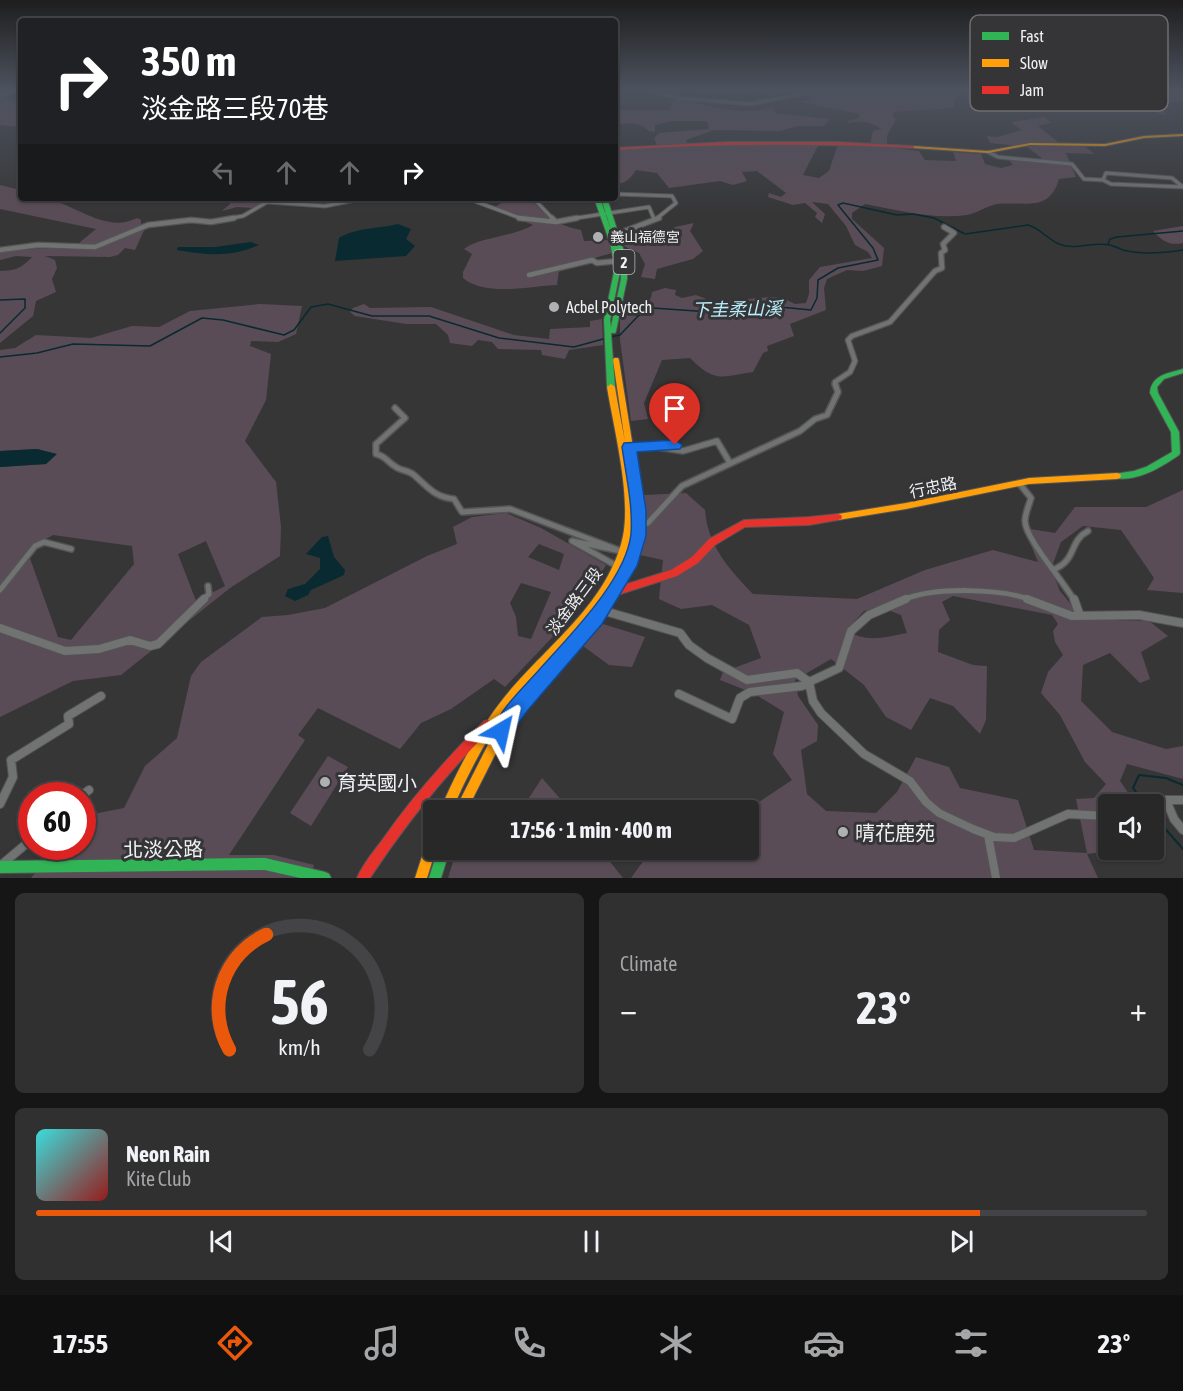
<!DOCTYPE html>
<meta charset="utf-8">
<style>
:root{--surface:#282829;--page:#303031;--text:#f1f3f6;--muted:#a5a6a8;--line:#444446;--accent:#ea580c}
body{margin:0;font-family:"Asap Condensed","Noto Sans TC",sans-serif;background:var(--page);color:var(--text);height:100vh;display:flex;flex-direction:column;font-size:22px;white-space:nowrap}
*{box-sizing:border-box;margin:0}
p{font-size:20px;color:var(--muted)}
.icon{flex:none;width:33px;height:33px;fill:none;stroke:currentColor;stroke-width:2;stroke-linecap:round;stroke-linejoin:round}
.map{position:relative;height:878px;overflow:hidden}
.drawer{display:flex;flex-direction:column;gap:15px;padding:15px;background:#161617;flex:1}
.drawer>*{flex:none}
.hud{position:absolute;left:18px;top:18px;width:600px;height:183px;border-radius:6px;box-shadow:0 2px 4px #0004,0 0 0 2px var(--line);background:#202124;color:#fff;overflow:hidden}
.buttons{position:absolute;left:1098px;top:794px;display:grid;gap:12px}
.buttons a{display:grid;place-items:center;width:66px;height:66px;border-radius:6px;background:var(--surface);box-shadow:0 2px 4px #0004,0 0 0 2px var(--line);font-size:30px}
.speed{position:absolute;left:18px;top:782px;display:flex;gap:12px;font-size:30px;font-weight:700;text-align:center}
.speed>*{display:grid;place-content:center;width:78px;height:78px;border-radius:50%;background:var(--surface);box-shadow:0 2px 4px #0004,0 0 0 2px var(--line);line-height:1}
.speed .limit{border:9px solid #d22;background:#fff;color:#111}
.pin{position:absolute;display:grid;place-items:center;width:51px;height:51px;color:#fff;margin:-62px -26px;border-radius:50% 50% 50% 0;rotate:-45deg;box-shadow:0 0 6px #0007}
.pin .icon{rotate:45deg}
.me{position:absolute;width:66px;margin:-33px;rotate:36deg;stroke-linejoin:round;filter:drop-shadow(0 0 4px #0008)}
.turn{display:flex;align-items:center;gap:21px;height:126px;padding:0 24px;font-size:27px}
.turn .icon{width:78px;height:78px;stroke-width:2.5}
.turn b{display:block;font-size:42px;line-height:51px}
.lanes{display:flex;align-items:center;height:57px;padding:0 24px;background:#0003;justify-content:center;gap:30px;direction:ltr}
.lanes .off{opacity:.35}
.big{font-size:45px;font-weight:700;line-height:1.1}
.drawer .card{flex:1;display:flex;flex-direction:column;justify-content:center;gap:9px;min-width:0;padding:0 21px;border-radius:9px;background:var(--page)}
.drawer .dial{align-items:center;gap:0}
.dial svg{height:156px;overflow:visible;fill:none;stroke:var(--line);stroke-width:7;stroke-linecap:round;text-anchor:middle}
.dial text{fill:var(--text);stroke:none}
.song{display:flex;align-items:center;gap:18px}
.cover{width:72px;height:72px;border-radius:9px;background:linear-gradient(135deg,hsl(180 70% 55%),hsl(0 70% 35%))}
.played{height:6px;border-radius:3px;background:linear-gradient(90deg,var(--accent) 85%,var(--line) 85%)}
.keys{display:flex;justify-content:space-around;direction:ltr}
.heat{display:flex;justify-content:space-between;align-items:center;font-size:33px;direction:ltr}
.drawer .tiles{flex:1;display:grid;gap:15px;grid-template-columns:1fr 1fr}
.card:last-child{grid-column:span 2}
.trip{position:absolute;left:423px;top:800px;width:336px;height:60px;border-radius:6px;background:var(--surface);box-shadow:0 2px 4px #0004,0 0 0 2px var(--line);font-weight:700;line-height:60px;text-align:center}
.menu{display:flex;height:96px;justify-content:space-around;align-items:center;background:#101010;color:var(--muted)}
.menu .icon{width:42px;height:42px}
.menu .current{color:var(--accent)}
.menu b{font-size:27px;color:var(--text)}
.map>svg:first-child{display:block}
.green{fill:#5a4c56;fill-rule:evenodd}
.water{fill:#092a31}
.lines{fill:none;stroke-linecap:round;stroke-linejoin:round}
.stream-far1{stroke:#092a31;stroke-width:1.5}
.stream{stroke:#092a31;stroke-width:2}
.street-far3-casing{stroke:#545455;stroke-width:5}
.street-far2-casing{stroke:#545455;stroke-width:7}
.street-far1-casing{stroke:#545455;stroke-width:8}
.street-casing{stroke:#545455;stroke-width:10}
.fast-casing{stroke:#545455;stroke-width:2}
.slow-casing{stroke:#545455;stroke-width:2}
.jam-casing{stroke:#545455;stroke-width:2}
.street-far3{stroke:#717272;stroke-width:3}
.street-far2{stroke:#717272;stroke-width:4.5}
.street-far1{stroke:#717272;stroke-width:5}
.street{stroke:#717272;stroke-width:8}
.fast{fill:#30b455;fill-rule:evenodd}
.slow{fill:#ff9f0a;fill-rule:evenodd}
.jam{fill:#e5322d;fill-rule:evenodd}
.route{fill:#1a73e8;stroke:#114b97;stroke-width:1.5}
.poi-dot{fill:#afb0b1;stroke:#353538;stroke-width:2}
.labels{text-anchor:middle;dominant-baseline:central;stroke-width:6;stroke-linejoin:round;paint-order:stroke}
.far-poi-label{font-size:14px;fill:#f0f1f2;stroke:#353538;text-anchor:start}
.shield{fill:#353538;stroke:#b8b9ba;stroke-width:1.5}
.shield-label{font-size:15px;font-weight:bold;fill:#f0f1f2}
.poi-label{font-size:16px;fill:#f0f1f2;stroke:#353538;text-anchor:start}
.street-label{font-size:16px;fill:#f0f1f2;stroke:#353538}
.water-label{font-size:18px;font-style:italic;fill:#b9effa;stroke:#353538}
.near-poi-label{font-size:20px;fill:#f0f1f2;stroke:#353538;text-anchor:start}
.near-street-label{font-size:20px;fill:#f0f1f2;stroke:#353538}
.key{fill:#353538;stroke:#6d6d70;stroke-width:1.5}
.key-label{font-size:16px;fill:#f0f1f2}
</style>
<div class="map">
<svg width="1183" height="878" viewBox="0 0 1183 878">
<rect width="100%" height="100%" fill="#363637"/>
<!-- green -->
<path class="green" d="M687,90H803L772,96L757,91L723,95Z
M804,90H1052L1069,96L1080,90H1106L1107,95H1097V100L1108,103V108L1082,104L1075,110L1061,101L1047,102L1017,94L993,96L964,91L954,100V108L893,112V117L896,119L887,136V147L919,151L925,160L956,161L953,152L981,154L985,164L1001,168L1013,165L1009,160L1043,159L1027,147L990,143L987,136L997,137L1021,130L1011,122L1045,117L1051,123L1038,126L1059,143L1086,147L1094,154L1066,153L1076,177L1059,179C1049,213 1025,201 997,204C987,206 977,213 967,215C933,220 898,210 865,204L852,213V219L884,248L882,266L863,271L847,270L827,279L824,288L826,310L790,324L794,336L767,346L768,351L763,353L753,372C721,377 715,383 690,358L662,360L644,403L648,419L631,421L620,340V310L638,309L642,303L651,298L652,292L665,288L676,290L675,295L682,298L696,295L714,302L770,297L783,298L795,304L806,303L809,294V280L820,267L872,258L868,252L855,245L846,226L828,204L812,202L825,214L822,223L815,217L817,213L805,203L793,205L768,197L769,193L781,197L786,193L757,171L742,172L747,181L733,185L720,181L669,188L657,173L636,170C631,178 625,185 615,183V149L657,145L654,138L659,133L709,129L707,121H673L655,125V132L649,131C639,121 628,123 615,124V118L622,110H669L673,99C705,103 743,119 773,106L775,113L830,119L824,126H797L781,131L714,130L686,140L688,144H819L803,175L819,178L829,171L838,144L870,145L873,131L881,129C871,121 860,121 848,123V121L859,118V114L801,102L813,100Z
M1116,90H1183V102H1156L1166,114L1162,115C1147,105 1129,105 1113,95Z
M9,97V100L21,104V127L0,125V98Z
M0,185L21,190V198C29,198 38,197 45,198C74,204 107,234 137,218L141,220V227L146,226L135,250L125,248L118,255L110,257L45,256L55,260L57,268L52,279L56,292L36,301L33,316L0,343V271C15,271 22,268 32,257L16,256L0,260V250L73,248L96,229L0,209Z
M246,198H288H271L253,208L237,207L222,211L230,204V201Z
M510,198H530C546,217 556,225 581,230L584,241L609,240L612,253L563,267L559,270L557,285C530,286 485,297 463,278V272L472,254L464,249C479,237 513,237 533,225L493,208Z
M694,223L690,231L703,251L693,259L657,269L655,279L641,277L645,264L639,253L624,246L623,241L641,245L675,227Z
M1183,226V243C1170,246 1162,241 1153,231Z
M260,304L302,306L296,334L278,342L251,341L250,346L271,354L266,400L245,441L276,482L281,527L280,556L230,588L121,675L73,681L0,717V467L46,464L56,454L37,449L0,451V350L15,348L36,335L91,338L132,326L159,327L190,311ZM53,535L132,546L134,564L71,640L58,637L27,550ZM206,541L225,586L196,601L178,554Z
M364,304L370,308L431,307L514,335L549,339L550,329L590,327V321L602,319L603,345L569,350L565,359L542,355L541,350L498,349L492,342L478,340L472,346L450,343L448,335L436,324H406L355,316L350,312L353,308Z
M1183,490V593L1147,590L1154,578L1121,530L1083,526L1061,542L1051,569L1060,591L1083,619L1149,621L1168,636L1141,652L1150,679L1140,683L1110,653L1083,665L1081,701L1112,732L1166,749L1183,746V779L1127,764L1120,781L1136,804H1108V849H1128L1087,854L1098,878H631L652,849H748L747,810L792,780L773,754L784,712L753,693L720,680L723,672L761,658L749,625L712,605L681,609L659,599L663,560L640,555L646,528L644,495L686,493L705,510C708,546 728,568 753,594L857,599L925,570L993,550L1038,562L1024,528L1055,533L1075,507H1146ZM953,596L1052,615L1058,624L1053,631L1055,642L1063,655L1048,672L1041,693L1060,715L1085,762L1106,784L1094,798L1076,799L1087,853L1034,850L1018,800L960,788L949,767L916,757L897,792L876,813L826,811L807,794L801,750L817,741L818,725L798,696L795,680L831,659L864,685L886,717L911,730L930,698L953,706L980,734L986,720L987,666L973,665L938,652L939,630L950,620L942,602ZM880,607L901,615L907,633C886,637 863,644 847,629L864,611Z
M506,513L541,528L606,565L583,605L505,687L494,679L451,709L421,723L400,749L318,708L298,735L305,740L229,855H274L314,865L310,878H31L57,846H82L83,816L124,808L145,766L177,738L191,676L201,662L262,617L288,615L325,608L427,556L457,544L453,527L472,517ZM539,544L564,554L559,570L528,557ZM521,583L551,592L531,639L518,636L516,617L510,603Z
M603,624L645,637L632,667L609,665L583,646Z
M328,756L348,767L311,826L290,813Z
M542,778L570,810H521Z
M457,849H600L623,878H448Z"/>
<!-- water -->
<path class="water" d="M398,224L411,229L406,239L415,246L406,256L335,261L339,238C357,227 378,229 398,224Z
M251,242L259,245C230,258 207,255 177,250L178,247H215Z
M37,449L57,454L46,464L0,467V451Z
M328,536L334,557L345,570L344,575L311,590L308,595L295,601L285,596L288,589L305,584L320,569V558L306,554L322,537Z"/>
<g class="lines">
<!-- stream-far1 -->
<path class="stream-far1" d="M4,97L21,93
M1108,244L1110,239L1117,237L1183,231
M0,300L25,299V308L0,333
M610,337L620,335L638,316L653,308L710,312L760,305L811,310L817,298L818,280L838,268L878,260L873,248L838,205L843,203L897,215L913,214L934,218L965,234L1028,225C1040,228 1047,239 1059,244C1076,251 1093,241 1110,245C1114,246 1118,248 1123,250C1142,255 1164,253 1183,250
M0,357L37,353L73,344L150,346L202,318L223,320L284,335L294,330L311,307L328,304L372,316H429L499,338L574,347L603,339"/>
<!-- stream -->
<path class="stream" d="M1145,804L1133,788L1139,775L1166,778L1183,785
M1154,816L1183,849"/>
<!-- street-far3 casing -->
<g class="street-far3-casing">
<path id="street-far3" d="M648,90L679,98L751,104L820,90
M0,96L19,90
M988,152L998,157L1072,164L1084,179L1103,180L1106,173L1172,178L1183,187
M1103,180L1111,184L1183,187
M615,194L672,196L676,203L656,219
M466,198L523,219
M533,198L553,219
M226,219L243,216L267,202L325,206L366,198
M570,219L649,207L654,219"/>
</g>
<!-- street-far2 casing -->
<g class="street-far2-casing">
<path id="street-far2" d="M519,218L556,222
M552,218L556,222L577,218
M617,234L659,218
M0,250L38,245L95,247L148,225L191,220L211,222L234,218
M529,275L592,260L597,263L618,261
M836,385L835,382L850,372L855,361L848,340L852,336L890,322L935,271L942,268L941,253L945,250L943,244L954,233L944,227"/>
</g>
<!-- street-far1 casing -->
<g class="street-far1-casing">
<path id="street-far1" d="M395,408L405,418L376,444V454C386,456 387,462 396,467C401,471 408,470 414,475C428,487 434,497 454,499L462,512L510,509L621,551L572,541L617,566
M663,445H675
M629,447L652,446L683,451L717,441L730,463
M1019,483L1031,498C1029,505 1025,514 1025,521C1025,538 1064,582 1074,600
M638,527L648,523L682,486L800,431L815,419L827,415L838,392L835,384
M1055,569C1077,559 1069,541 1088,531
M0,590L35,546L44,542L71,549
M203,600L209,594L208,586
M903,600C933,587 1000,588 1031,600"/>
</g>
<!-- street casing -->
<g class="street-casing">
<path id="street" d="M906,599L869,615L851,631L839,668L809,682L813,701L821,713L864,754L910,781L926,802L939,813L973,829L994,837L1014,838L1068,814L1108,816
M1027,599L1072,616L1139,615L1183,623
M1074,599L1080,616
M601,610L680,633L689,645L707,658L747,680L797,673L809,682L802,686L750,692L740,698L732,719L679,694
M0,628L65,651L99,649L130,640L150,646L158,644L204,599
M82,795L89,790
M1166,800L1174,819L1183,830
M0,804L13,777L11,760L69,724L68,716L101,696
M1152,804L1166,800H1183
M988,835L996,878
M0,866L32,839"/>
</g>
<!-- fast casing -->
<g class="fast-casing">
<path id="fast" d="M594,198H600L613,236L601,198H607L627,261V279L616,331L615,333H611L615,387L611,390L607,387L604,320L615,267L610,243ZM617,246L621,261V279L611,327L610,320L621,267Z
M1183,369V373L1164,379L1157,387L1158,393L1179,432L1180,453L1179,455C1160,468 1137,482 1114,478L1113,476L1114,474L1134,471L1146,467L1172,452L1171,432L1150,393C1151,375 1169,373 1183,369Z
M438,849H450L441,878H429Z
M265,858L325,872L329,874L331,878H300L265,870L0,873V861Z"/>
</g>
<!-- slow casing -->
<g class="slow-casing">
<path id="slow" d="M1183,134V136L1144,138L1105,146L1030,145L988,153L913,148L911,147L913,146L988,151L1030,143L1105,144L1144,136Z
M614,358H618L619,360L643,510L642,536L636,561L599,622L525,708L505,735L467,810H455L497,727L517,700L593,616L611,587C601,601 592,615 581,628C558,654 531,678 510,706C486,738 468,774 452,810H440C457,771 477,732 503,699C544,647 608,605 623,536C631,494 614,430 607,387L611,384L615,387C622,432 638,488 631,534C628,552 620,569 612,585L628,560L634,536L635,510L613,360Z
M1117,473L1120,474L1121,476L1120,478L1117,479L1029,484L906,509L838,520L835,519L834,517L835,515L838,514L906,503L1029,478Z
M434,833V849H436L427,878H415L428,838L430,834Z"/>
</g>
<!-- jam casing -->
<g class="jam-casing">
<path id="jam" d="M726,142H838L913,146L915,147L913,148C813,143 714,144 615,150V148Z
M838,514L841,515L842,517L841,519L838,520L809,525L745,527L715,545L698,563L677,576L611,597L608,596L607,593L608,590L611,589L671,570L692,557L709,539L744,520L809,517Z
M488,720L505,727L506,731L505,735L501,736L489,731C444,776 405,825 370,878H357C363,864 374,851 383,839C413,796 447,758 484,721Z"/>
</g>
<!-- street-far3 -->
<use href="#street-far3" class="street-far3"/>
<!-- street-far2 -->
<use href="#street-far2" class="street-far2"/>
<!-- street-far1 -->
<use href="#street-far1" class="street-far1"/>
<!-- street -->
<use href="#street" class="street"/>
<!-- fast -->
<use href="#fast" class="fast"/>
<!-- slow -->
<use href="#slow" class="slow"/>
<!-- jam -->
<use href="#jam" class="jam"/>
</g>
<!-- sky -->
<linearGradient id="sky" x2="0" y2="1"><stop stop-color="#1e1e1e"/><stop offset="0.42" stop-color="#4c525e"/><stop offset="1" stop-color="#4c525e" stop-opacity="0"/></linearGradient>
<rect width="1183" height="213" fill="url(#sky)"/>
<!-- route -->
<path class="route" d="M675,440L682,445L680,449L637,452L646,510V536L637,566L602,624L527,711L508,738L501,741L494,738L492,731C501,708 523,688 539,670C569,636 626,580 631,534C633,505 626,475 622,447L624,443Z"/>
<!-- markers -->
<g class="poi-dot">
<circle cx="598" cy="237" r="6"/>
<circle cx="554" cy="307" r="6"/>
<circle cx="325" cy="782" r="6"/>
<circle cx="843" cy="832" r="6"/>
</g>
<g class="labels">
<!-- far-poi labels -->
<g class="far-poi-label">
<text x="610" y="237">義山福德宮</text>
</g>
<!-- shield labels -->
<rect class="shield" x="613.5" y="250" width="21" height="24" rx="4.5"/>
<g class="shield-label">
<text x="624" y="262">2</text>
</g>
<!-- poi labels -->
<g class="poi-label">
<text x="566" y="307">Acbel Polytech</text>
</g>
<!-- street labels -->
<g class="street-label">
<text transform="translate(933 487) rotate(-12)">行忠路</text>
<text transform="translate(574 601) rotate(-53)">淡金路三段</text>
</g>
<!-- water labels -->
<g class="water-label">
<text transform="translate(737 309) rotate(-1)">下圭柔山溪</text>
</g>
<!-- near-poi labels -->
<g class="near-poi-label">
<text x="337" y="782">育英國小</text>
<text x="855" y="832">晴花鹿苑</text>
</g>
<!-- near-street labels -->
<g class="near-street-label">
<text transform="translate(163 849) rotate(-1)">北淡公路</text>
</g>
</g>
<!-- legend -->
<rect x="970" y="15" width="198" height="96" rx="9" class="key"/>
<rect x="982" y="32" width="27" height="8" fill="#30b455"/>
<rect x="982" y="59" width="27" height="8" fill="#ff9f0a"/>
<rect x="982" y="86" width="27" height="8" fill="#e5322d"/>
<g class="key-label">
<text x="1020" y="42">Fast</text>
<text x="1020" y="69">Slow</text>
<text x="1020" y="96">Jam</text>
</g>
</svg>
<div class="buttons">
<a><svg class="icon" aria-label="sound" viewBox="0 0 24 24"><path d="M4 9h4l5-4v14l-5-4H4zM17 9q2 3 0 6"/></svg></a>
</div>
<div class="speed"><div class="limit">60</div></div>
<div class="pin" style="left:675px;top:445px;background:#d93025"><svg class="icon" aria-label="arrive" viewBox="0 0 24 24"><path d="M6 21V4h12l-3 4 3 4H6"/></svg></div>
<svg class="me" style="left:501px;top:731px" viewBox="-20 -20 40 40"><path d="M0-17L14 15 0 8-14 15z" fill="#1a73e8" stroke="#fff" stroke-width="4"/></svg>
<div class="trip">17:56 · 1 min · 400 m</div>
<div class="hud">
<div class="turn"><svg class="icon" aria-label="right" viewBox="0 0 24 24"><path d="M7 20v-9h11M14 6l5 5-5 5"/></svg><div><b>350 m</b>淡金路三段70巷</div></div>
<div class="lanes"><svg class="icon off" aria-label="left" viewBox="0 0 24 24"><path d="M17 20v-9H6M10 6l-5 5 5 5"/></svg><svg class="icon off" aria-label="ahead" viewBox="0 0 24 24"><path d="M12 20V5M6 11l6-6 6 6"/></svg><svg class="icon off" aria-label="ahead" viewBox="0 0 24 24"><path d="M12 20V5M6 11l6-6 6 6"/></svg><svg class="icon" aria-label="right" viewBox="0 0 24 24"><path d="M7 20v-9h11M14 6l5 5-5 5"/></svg></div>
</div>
</div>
<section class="drawer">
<div class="tiles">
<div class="card dial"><svg viewBox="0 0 100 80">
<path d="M14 69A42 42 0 1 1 86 69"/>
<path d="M14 69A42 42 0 0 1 33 10" stroke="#ea580c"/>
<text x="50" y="56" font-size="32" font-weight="700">56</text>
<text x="50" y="72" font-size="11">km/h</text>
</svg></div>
<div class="card"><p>Climate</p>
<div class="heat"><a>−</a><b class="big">23°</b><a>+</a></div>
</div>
<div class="card">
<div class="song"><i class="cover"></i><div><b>Neon Rain</b><p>Kite Club</p></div></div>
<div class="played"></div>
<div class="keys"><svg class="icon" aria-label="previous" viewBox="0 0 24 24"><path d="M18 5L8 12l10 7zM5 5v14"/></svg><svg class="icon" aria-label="pause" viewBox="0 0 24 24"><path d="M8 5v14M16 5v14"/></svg><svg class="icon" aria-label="next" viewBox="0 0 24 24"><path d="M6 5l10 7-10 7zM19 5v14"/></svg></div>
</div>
</div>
</section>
<nav class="menu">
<b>17:55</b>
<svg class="icon current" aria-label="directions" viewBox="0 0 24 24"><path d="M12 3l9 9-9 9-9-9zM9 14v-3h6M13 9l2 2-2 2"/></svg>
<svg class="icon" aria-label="music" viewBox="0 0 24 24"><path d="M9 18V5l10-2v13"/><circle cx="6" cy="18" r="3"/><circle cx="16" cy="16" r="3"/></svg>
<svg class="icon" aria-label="phone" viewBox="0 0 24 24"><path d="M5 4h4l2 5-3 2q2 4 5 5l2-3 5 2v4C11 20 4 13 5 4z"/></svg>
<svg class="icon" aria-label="climate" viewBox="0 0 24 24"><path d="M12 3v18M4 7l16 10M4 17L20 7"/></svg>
<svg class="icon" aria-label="car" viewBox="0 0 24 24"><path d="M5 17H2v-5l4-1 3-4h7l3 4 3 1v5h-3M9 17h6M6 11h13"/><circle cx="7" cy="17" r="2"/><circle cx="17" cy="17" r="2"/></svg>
<svg class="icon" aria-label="filters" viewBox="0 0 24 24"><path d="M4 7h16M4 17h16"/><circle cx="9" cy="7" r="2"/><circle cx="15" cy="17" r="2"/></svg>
<b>23°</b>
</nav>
